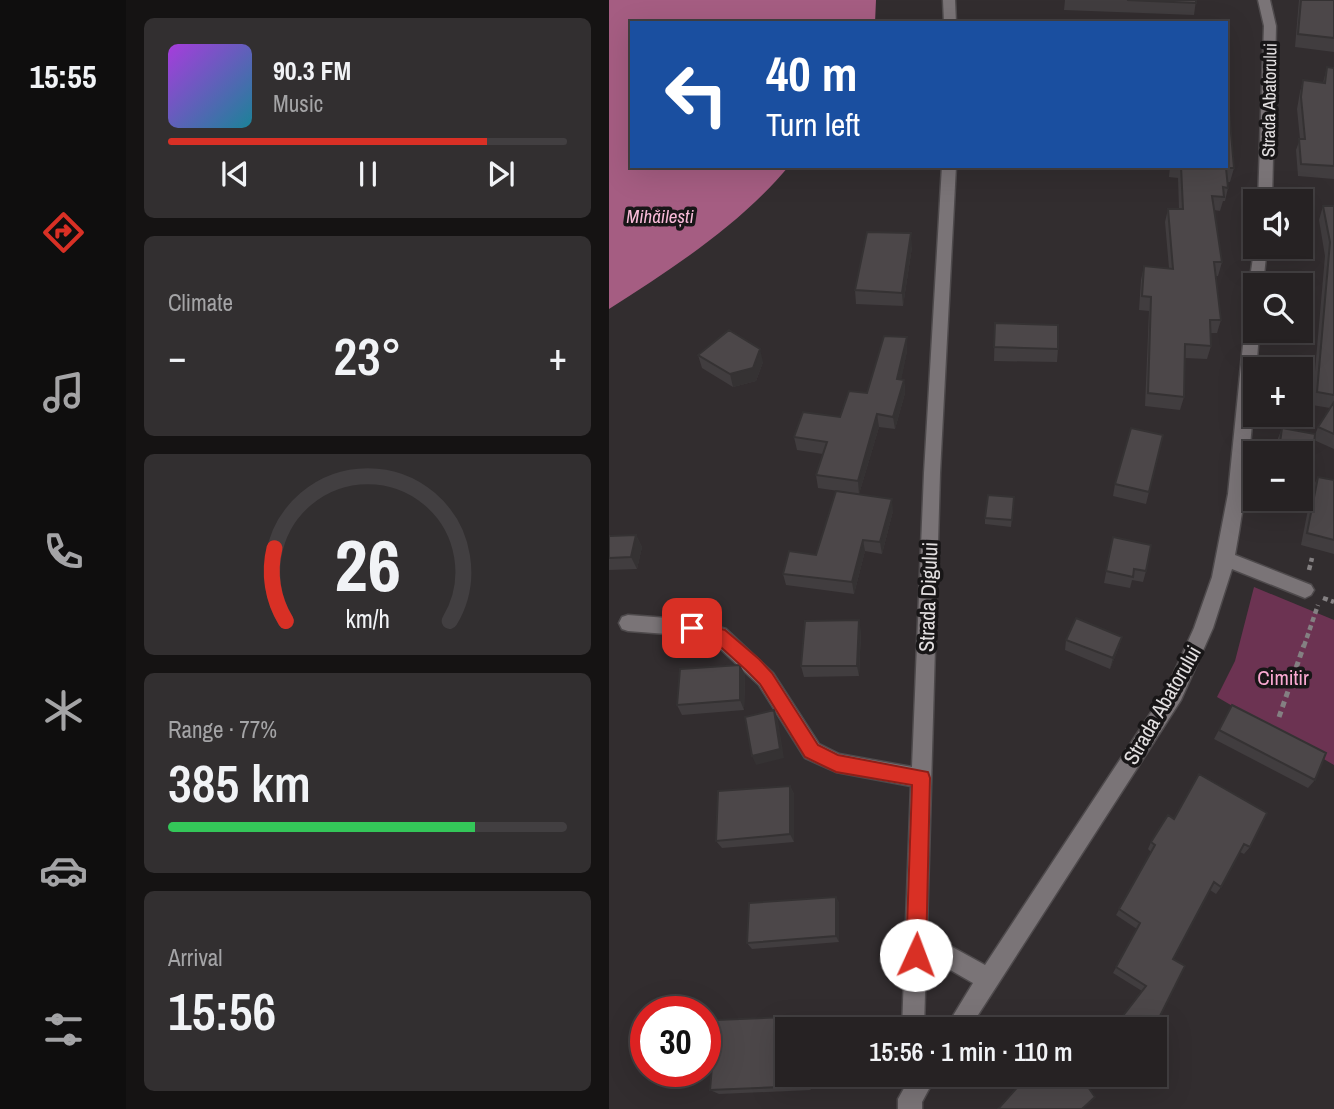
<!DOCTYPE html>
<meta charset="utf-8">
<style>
:root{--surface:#262223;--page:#322f30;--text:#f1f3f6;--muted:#a4a4a6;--line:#423f41;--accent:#d93025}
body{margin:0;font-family:"Archivo Narrow",sans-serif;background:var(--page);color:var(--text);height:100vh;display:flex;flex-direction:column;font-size:26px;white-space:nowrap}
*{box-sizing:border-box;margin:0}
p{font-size:23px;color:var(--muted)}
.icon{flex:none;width:38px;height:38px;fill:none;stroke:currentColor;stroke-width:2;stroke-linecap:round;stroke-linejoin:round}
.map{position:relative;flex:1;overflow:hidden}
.details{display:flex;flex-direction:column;gap:18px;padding:18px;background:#151313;width:483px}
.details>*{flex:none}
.hud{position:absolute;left:21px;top:21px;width:598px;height:147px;border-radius:0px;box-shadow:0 7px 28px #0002,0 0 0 2px var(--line);background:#1a4fa0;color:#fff;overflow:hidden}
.buttons{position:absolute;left:634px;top:189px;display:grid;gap:14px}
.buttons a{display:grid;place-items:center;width:70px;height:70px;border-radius:0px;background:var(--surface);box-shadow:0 7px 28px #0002,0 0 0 2px var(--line);font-size:35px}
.speed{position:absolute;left:21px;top:996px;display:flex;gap:14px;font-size:35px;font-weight:700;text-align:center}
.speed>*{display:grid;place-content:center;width:91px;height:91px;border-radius:50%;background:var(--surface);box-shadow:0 7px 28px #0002,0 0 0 2px var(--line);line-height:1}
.speed .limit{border:10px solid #d22;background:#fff;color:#111}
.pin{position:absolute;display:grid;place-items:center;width:60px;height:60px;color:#fff;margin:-30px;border-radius:14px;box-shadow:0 4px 10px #0006}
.me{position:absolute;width:77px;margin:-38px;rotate:2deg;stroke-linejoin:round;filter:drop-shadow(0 0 5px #0008)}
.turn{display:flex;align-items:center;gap:24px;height:147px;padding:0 21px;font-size:32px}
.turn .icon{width:91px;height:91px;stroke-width:2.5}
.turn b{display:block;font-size:49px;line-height:60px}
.big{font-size:52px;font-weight:600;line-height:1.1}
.details .widget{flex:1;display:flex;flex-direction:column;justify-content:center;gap:10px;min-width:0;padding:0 24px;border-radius:10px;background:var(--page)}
.details .dial{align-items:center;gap:0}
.dial svg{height:182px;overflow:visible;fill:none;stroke:var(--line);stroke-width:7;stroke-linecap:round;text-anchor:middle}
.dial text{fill:var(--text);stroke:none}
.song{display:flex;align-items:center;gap:21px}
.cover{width:84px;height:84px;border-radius:10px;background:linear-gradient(135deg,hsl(280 70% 55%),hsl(190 70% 35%))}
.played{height:7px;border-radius:4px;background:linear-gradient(90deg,var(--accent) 80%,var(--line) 80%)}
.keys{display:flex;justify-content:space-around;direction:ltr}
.heat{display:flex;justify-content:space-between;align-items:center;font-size:38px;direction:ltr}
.charge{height:10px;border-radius:5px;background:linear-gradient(90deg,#34c759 77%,var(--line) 0)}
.trip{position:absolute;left:166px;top:1017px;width:392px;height:70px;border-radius:0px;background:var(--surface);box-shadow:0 7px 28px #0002,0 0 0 2px var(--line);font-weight:600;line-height:70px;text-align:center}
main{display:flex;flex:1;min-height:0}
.tab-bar{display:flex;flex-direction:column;width:126px;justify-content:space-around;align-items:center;background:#0f0e0e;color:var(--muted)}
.tab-bar .icon{width:49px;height:49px}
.tab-bar .selected{color:var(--accent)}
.tab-bar b{font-size:32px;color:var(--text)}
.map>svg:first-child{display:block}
.green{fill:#6c3352}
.water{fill:#a55d82}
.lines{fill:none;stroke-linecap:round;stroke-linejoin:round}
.street-casing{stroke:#4e4a4c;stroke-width:3}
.path-far1{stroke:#848082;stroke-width:4.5;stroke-dasharray:5 3.5;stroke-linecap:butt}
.path{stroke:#848082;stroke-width:5;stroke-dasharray:6 4.5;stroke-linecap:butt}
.street{fill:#7a7477;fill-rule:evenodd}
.wall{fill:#413d3f}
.shaded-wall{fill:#353233}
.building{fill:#4c4749;stroke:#353233;stroke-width:2}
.route{fill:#d93025;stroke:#8d1f18;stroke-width:2}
.labels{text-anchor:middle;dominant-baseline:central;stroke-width:7;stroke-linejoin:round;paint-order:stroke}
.far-street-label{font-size:18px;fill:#e3e0e1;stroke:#181617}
.far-water-label{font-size:19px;font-style:italic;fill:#f8bad8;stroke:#181617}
.street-label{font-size:21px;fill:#e3e0e1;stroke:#181617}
.park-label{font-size:21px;fill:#fbaad3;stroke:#181617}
</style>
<main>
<nav class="tab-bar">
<b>15:55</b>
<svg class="icon selected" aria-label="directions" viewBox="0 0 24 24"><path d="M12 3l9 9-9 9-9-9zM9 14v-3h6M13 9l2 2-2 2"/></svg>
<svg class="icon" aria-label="music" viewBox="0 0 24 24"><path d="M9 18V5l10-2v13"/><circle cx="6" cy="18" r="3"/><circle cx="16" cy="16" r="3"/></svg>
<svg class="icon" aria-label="phone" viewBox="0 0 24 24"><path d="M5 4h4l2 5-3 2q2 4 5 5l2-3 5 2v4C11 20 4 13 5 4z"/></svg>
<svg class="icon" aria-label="climate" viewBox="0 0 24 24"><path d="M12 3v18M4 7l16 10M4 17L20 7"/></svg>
<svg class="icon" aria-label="car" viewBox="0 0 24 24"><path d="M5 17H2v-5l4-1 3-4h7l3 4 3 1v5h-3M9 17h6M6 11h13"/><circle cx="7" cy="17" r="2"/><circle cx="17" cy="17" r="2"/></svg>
<svg class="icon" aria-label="filters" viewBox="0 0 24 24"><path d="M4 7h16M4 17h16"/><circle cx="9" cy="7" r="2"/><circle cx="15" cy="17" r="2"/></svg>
</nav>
<section class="details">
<div class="widget">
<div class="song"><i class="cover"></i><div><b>90.3 FM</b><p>Music</p></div></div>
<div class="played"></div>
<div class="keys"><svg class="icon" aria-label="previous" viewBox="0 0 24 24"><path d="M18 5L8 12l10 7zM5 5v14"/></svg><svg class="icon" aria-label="pause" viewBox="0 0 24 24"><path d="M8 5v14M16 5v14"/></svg><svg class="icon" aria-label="next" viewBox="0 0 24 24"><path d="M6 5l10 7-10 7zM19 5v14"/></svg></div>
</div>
<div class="widget"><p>Climate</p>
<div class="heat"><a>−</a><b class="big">23°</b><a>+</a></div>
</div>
<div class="widget dial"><svg viewBox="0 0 100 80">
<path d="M14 69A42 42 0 1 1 86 69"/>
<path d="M14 69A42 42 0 0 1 9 37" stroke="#d93025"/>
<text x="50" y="56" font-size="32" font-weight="700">26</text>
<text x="50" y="72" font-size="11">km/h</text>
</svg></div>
<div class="widget"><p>Range · 77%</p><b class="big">385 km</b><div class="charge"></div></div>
<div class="widget"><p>Arrival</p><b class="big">15:56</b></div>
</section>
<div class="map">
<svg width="725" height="1109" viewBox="0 0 725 1109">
<rect width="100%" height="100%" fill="#322d2f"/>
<!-- green -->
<path class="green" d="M645,587L725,620V765L608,697L626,661Z"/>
<!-- water -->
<path class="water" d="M0,0H267L266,23H23V166H180C131,225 64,268 0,309Z"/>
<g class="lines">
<!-- street casing -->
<g class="street-casing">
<path id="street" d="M334,0H346L347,23H335Z
M649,0H661L667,26L663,201H649L655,26Z
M333,166H347L331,473L318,927L336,943L376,965L558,688L585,628L603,577L619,494L639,295L646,290V331H650C645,404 640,480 626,555L702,585L705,590L702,595L696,598L623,569L604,628L572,700L360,1029H336L364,983L317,956L315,1029H293L302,786L227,772L196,758L150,685L104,642L84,636L19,631L13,629L10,623L13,617L19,615L84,620L117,629L164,673L210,744L230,754L303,767L315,473Z
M646,244V247H658L654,285H646V290L640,285Z
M303,1074H328L313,1102V1109H289V1099Z"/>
</g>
<!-- path-far1 -->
<path class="path-far1" d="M700,570L703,558
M714,598L725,602
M695,646L709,605"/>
<!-- path -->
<path class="path" d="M670,717L695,645"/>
<!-- street -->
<use href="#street" class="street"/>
</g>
<!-- wall -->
<path class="wall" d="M456,0H587L585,15L455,10Z
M690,0H725V52L686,47Z
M718,67L725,68V179L689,176L687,150L691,139L688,109L691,92L694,80L714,83Z
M561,166H618L625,168L621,182H619V188L616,201H614L611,211L605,210L613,262L609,276H607L612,320L608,333H601L602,346L598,359L576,358L575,397L571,410L536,406L540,311L530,310L532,280L535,266L560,268L556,222L559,209H570L569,178L560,177Z
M714,206H725V449L705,440L700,493L695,505L673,501V499H691V453H666L668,441L673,428L706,435L709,427L721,408L703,405L716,256L710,220Z
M303,247L294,306L247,304L246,290Z
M386,323L449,349L448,362L385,361Z
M298,337V351L292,379L295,380L296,393L286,429L270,427L250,494L209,488L207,475L214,454L188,450L185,437L231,417L258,393Z
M89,355L154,362L147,381L124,387L93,368Z
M554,435L537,504L504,496L506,484Z
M709,477L725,480V554L692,545L703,489Z
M405,497L402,527L376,524V518Z
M284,511L273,554L256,551L245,594L177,585L174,574Z
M27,535L33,547L28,569L0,570V536Z
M504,537L537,571L534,582L523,580L521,588L495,583Z
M252,631L250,676L195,677L192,666Z
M513,637L510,647L501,669L456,650L457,640Z
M131,665L136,675L135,710L73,715L68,705Z
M623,705L706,780L699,788L605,739Z
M590,774L641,847L635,854L631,852L612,887L607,894L601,890L564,959L546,1029H504L533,991L504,973L528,929L507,915L542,852L539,849L542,842L565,819Z
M181,786L185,794V842L113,848L107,841Z
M227,897L230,903V942L143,949L138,943Z
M205,1022L178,1074H203L202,1090L110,1094L101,1090Z"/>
<!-- shaded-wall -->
<path class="shaded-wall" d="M302,233L303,247L294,306L293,293Z
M298,337V351L290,392L288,379Z
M151,349L154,362L147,381L124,387L121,374Z
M295,380L296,393L286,429L284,417Z
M268,414L270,427L250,494L249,481Z
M283,499L284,511L273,554L271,542Z
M27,535L33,547L28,569L22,557Z
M254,540L256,551L245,594L243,582Z
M250,620L252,631L250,676L248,666Z
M513,637L510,647L501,669L504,658Z
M131,665L136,675L135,710L131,700Z
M165,710L169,720L175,758L147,765L143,756Z
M181,786L185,794V842L181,834Z
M227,897L230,903V942L227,936Z
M200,1016L205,1022V1029H199Z
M197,1074H203L202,1090L197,1086Z"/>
<!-- building -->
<path class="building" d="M518,0H587V3Z
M692,0H725V38L689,34Z
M718,67L725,68V166L692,164L690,139H696L692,97L694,80L716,83Z
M618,86L625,168H617L619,188L614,187L615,197L603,196L613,262H605L612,320H601L602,346L576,344L575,397L539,393L542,297L533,296L535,266L564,269L559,209H574L572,166H618Z
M714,206H725V395L708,392L721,242Z
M258,232L302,233L293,293L246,290Z
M386,323L449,325V349L385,347Z
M120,330L151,349L144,368L121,374L89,355Z
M275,336L298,337L288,379L295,380L284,417L268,414L249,481L207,475L218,442L185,437L194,412L231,417L240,391L258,393Z
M725,402V434L709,427Z
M522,428L554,435L540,492L506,484Z
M673,428L706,434L700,493L691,491V453H682V452L670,450Z
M709,477L725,480V540L698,533Z
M227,491L283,499L271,542L254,540L243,582L174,574L180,551L207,555Z
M379,495L405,497L403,520L376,518Z
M27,535L22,557L0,558V536Z
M504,537L542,545L537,571L525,569L524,577L497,571Z
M467,618L513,637L504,658L457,640Z
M250,620L248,666H192L196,621Z
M131,665V700L68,705L71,669Z
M623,705L717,753L706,780L610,730Z
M165,710L171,749L143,756L136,717Z
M590,774L658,813L641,847L635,844L612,887L605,882L564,959L576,966L546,1026L551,1030L546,1037V1029H510L506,1026L537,986L507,967L531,923L510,909L546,845L542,842L559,815L565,819Z
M181,786V834L107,841L109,791Z
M227,897V936L138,943L140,903Z
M200,1016L199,1029H178V1074H197V1086L101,1090L107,1020Z
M420,1074H470L486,1097L473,1109H389Z"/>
<!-- route -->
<path class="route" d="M83,621L116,630L150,659L163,673L209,745L229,755L319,772L321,778L317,955L314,962L307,965L300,962L297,955L303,785L227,772L196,757L151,684L137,670L105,641L78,633V623Z"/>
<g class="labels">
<!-- far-street labels -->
<g class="far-street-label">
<text transform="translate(660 100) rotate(-89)">Strada Abatorului</text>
</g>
<!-- far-water labels -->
<g class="far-water-label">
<text x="51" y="216">Mihăilești</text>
</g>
<!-- street labels -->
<g class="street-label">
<text transform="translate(319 597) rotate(-88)">Strada Digului</text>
<text transform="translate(553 705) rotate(-60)">Strada Abatorului</text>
</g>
<!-- park labels -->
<g class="park-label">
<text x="674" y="677">Cimitir</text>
</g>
</g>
</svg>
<div class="buttons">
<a><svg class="icon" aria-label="sound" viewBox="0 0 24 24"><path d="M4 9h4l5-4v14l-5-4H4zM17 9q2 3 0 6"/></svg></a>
<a><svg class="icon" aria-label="search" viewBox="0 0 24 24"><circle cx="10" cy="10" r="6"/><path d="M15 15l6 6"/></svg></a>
<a>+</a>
<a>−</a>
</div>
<div class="speed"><div class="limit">30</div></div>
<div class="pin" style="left:83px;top:628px;background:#d93025"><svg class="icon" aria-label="arrive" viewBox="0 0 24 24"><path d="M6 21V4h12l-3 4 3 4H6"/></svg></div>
<svg class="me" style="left:307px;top:955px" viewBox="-20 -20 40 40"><circle r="19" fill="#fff"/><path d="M0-13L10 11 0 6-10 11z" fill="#d93025"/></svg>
<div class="trip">15:56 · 1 min · 110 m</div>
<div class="hud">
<div class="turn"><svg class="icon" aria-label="left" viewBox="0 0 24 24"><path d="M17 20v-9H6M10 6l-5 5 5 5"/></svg><div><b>40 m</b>Turn left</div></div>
</div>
</div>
</main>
